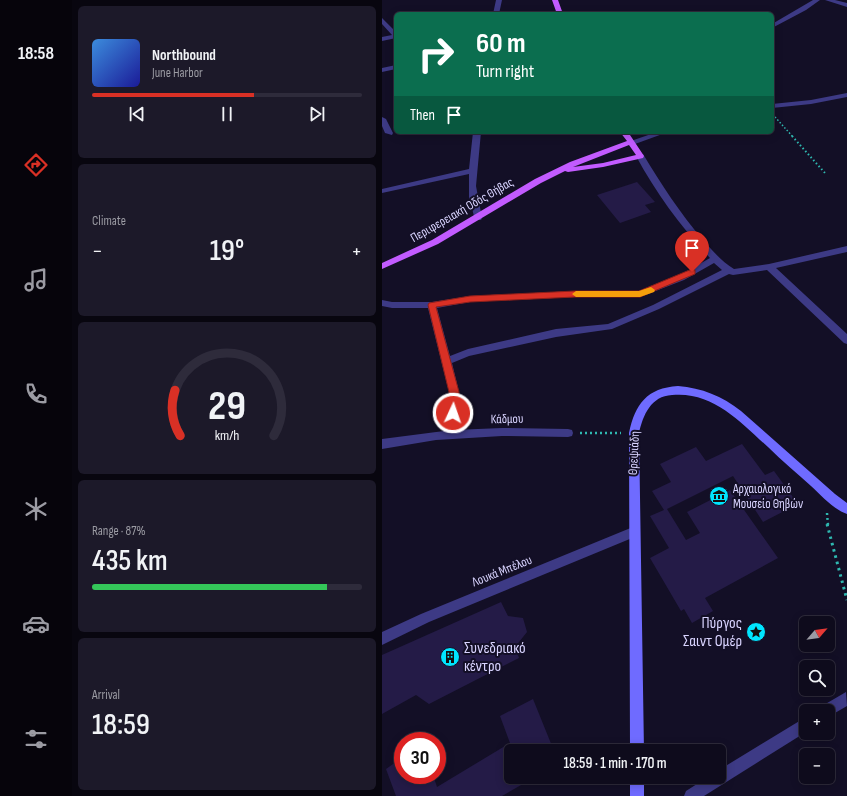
<!DOCTYPE html>
<meta charset="utf-8">
<style>
:root{--surface:#0e0b1c;--page:#1c1929;--text:#f1f3f6;--muted:#9b9ba3;--line:#2e2b3b;--accent:#d93025}
body{margin:0;font-family:"Sofia Sans Condensed",sans-serif;background:var(--page);color:var(--text);height:100vh;display:flex;flex-direction:column;font-size:15px;white-space:nowrap}
*{box-sizing:border-box;margin:0}
p{font-size:13px;color:var(--muted)}
.icon{flex:none;width:22px;height:22px;fill:none;stroke:currentColor;stroke-width:2;stroke-linecap:round;stroke-linejoin:round}
.map{position:relative;flex:1;overflow:hidden}
.side{display:flex;flex-direction:column;gap:6px;padding:6px;background:#08060f;width:310px}
.side>*{flex:none}
.top-card{position:absolute;left:12px;top:12px;width:380px;height:122px;border-radius:6px;box-shadow:0 2px 10px #0003,0 0 0 1px var(--line);background:#0b6e4f;color:#fff;overflow:hidden}
.needle{width:26px;rotate:62deg}
.controls{position:absolute;left:417px;top:616px;display:grid;gap:8px}
.controls a{display:grid;place-items:center;width:36px;height:36px;border-radius:6px;background:var(--surface);box-shadow:0 2px 10px #0003,0 0 0 1px var(--line);font-size:20px}
.speed{position:absolute;left:12px;top:732px;display:flex;gap:8px;font-size:20px;font-weight:700;text-align:center}
.speed>*{display:grid;place-content:center;width:52px;height:52px;border-radius:50%;background:var(--surface);box-shadow:0 2px 10px #0003,0 0 0 1px var(--line);line-height:1}
.speed .limit{border:6px solid #d22;background:#fff;color:#111}
.pin{position:absolute;display:grid;place-items:center;width:34px;height:34px;color:#fff;margin:-41px -17px;border-radius:50% 50% 50% 0;rotate:-45deg;box-shadow:0 0 4px #0007}
.pin .icon{rotate:45deg}
.me{position:absolute;width:44px;margin:-22px;rotate:3deg;stroke-linejoin:round;filter:drop-shadow(0 0 3px #0008)}
.turn{display:flex;align-items:center;gap:14px;height:84px;padding:0 16px;font-size:18px}
.turn .icon{width:52px;height:52px;stroke-width:2.5}
.turn b{display:block;font-size:28px;line-height:34px}
.then{display:flex;align-items:center;height:38px;padding:0 16px;background:#0003;gap:8px;font-size:15px}
.big{font-size:30px;font-weight:600;line-height:1.1}
.side .card{flex:1;display:flex;flex-direction:column;justify-content:center;gap:6px;min-width:0;padding:0 14px;border-radius:6px;background:var(--page)}
.side .dial{align-items:center;gap:0}
.dial svg{height:104px;overflow:visible;fill:none;stroke:var(--line);stroke-width:7;stroke-linecap:round;text-anchor:middle}
.dial text{fill:var(--text);stroke:none}
.song{display:flex;align-items:center;gap:12px}
.cover{width:48px;height:48px;border-radius:6px;background:linear-gradient(135deg,hsl(210 70% 55%),hsl(240 70% 35%))}
.played{height:4px;border-radius:2px;background:linear-gradient(90deg,var(--accent) 60%,var(--line) 60%)}
.keys{display:flex;justify-content:space-around;direction:ltr}
.heat{display:flex;justify-content:space-between;align-items:center;font-size:22px;direction:ltr}
.charge{height:6px;border-radius:3px;background:linear-gradient(90deg,#34c759 87%,var(--line) 0)}
.trip{position:absolute;left:122px;top:744px;width:222px;height:40px;border-radius:6px;background:var(--surface);box-shadow:0 2px 10px #0003,0 0 0 1px var(--line);font-weight:600;line-height:40px;text-align:center}
main{display:flex;flex:1;min-height:0}
.tab-bar{display:flex;flex-direction:column;width:72px;justify-content:space-around;align-items:center;background:#06040b;color:var(--muted)}
.tab-bar .icon{width:28px;height:28px}
.tab-bar .active{color:var(--accent)}
.tab-bar b{font-size:18px;color:var(--text)}
.map>svg:first-child{display:block}
.building{fill:#241b47}
.lines{fill:none;stroke-linecap:round;stroke-linejoin:round}
.path-far3{stroke:#2fb8b0;stroke-width:1.5;stroke-dasharray:1.5 2;stroke-linecap:butt}
.path-far2{stroke:#2fb8b0;stroke-width:2;stroke-dasharray:1.5 2.5;stroke-linecap:butt}
.path-far1{stroke:#2fb8b0;stroke-width:2.5;stroke-dasharray:2 3;stroke-linecap:butt}
.path{stroke:#2fb8b0;stroke-width:3;stroke-dasharray:2.5 4;stroke-linecap:butt}
.minor{fill:#3d3a85;fill-rule:evenodd}
.tertiary{fill:#3d3a85;fill-rule:evenodd}
.secondary{fill:#6f6bff;fill-rule:evenodd}
.primary{fill:#c25bff;fill-rule:evenodd}
.route{fill:#d93025;stroke:#8d1f18}
.slow{fill:#f59e0b}
.labels{text-anchor:middle;dominant-baseline:central;stroke-width:4;stroke-linejoin:round;paint-order:stroke}
.street-label{font-size:13px;fill:#d9d4ff;stroke:#130f26}
.poi-label{font-size:13px;fill:#d9d4ff;stroke:#130f26;text-anchor:start}
.near-poi-label{font-size:16px;fill:#d9d4ff;stroke:#130f26;text-anchor:end}
</style>
<main>
<nav class="tab-bar">
<b>18:58</b>
<svg class="icon active" aria-label="directions" viewBox="0 0 24 24"><path d="M12 3l9 9-9 9-9-9zM9 14v-3h6M13 9l2 2-2 2"/></svg>
<svg class="icon" aria-label="music" viewBox="0 0 24 24"><path d="M9 18V5l10-2v13"/><circle cx="6" cy="18" r="3"/><circle cx="16" cy="16" r="3"/></svg>
<svg class="icon" aria-label="phone" viewBox="0 0 24 24"><path d="M5 4h4l2 5-3 2q2 4 5 5l2-3 5 2v4C11 20 4 13 5 4z"/></svg>
<svg class="icon" aria-label="climate" viewBox="0 0 24 24"><path d="M12 3v18M4 7l16 10M4 17L20 7"/></svg>
<svg class="icon" aria-label="car" viewBox="0 0 24 24"><path d="M5 17H2v-5l4-1 3-4h7l3 4 3 1v5h-3M9 17h6M6 11h13"/><circle cx="7" cy="17" r="2"/><circle cx="17" cy="17" r="2"/></svg>
<svg class="icon" aria-label="filters" viewBox="0 0 24 24"><path d="M4 7h16M4 17h16"/><circle cx="9" cy="7" r="2"/><circle cx="15" cy="17" r="2"/></svg>
</nav>
<section class="side">
<div class="card">
<div class="song"><i class="cover"></i><div><b>Northbound</b><p>June Harbor</p></div></div>
<div class="played"></div>
<div class="keys"><svg class="icon" aria-label="previous" viewBox="0 0 24 24"><path d="M18 5L8 12l10 7zM5 5v14"/></svg><svg class="icon" aria-label="pause" viewBox="0 0 24 24"><path d="M8 5v14M16 5v14"/></svg><svg class="icon" aria-label="next" viewBox="0 0 24 24"><path d="M6 5l10 7-10 7zM19 5v14"/></svg></div>
</div>
<div class="card"><p>Climate</p>
<div class="heat"><a>−</a><b class="big">19°</b><a>+</a></div>
</div>
<div class="card dial"><svg viewBox="0 0 100 80">
<path d="M14 69A42 42 0 1 1 86 69"/>
<path d="M14 69A42 42 0 0 1 10 34" stroke="#d93025"/>
<text x="50" y="56" font-size="32" font-weight="700">29</text>
<text x="50" y="72" font-size="11">km/h</text>
</svg></div>
<div class="card"><p>Range · 87%</p><b class="big">435 km</b><div class="charge"></div></div>
<div class="card"><p>Arrival</p><b class="big">18:59</b></div>
</section>
<div class="map">
<svg width="465" height="796" viewBox="0 0 465 796">
<rect width="100%" height="100%" fill="#130f26"/>
<!-- building -->
<path class="building" d="M255,182L273,202L263,205L269,212L238,223L215,195Z
M360,444L383,475L392,471L416,504L381,522L351,476L285,509L304,540L318,533L305,512L348,490L396,558L323,598L331,611L310,623L302,609L299,611L268,558L287,548L268,516L282,510L270,491L289,482L278,464L314,447L324,461Z
M119,602L126,616L141,618L145,632L133,647L137,658L47,704L34,695L0,714V655Z
M151,699L172,751H129V777H153L120,796H14L4,769L21,757V775H51L55,787L128,743L118,716Z"/>
<g class="lines">
<!-- path-far3 -->
<path class="path-far3" d="M393,117L411,137"/>
<!-- path-far2 -->
<path class="path-far2" d="M410,136L443,173"/>
<!-- path-far1 -->
<path class="path-far1" d="M198,433H239
M445,513L446,525"/>
<!-- path -->
<path class="path" d="M445,524L465,600"/>
<!-- minor -->
<path class="minor" d="M114,0H120L117,14H111Z
M431,0H438L424,10L390,28V24Z
M443,0H453L465,3V7Z
M0,18L14,32V38L0,41V37L10,35L0,24Z
M14,65V69L0,72V68Z
M0,117L4,119L11,133L10,135L3,133L0,126Z
M91,132H99L94,186L100,218L99,220H93L87,197V174L0,193V189L87,169Z
M255,154H261C279,184 298,213 321,240C330,250 340,262 352,269L387,264L465,246V252L394,268L465,334V344L462,343L385,270L351,275L347,274L277,309L230,329L174,337L87,356L70,363L77,392L78,404L72,430L120,428L186,429L190,430L191,433L190,436L186,437L120,436L54,440L0,449V439L62,431L68,404L67,392L46,308H10L0,306V300L10,302H50L88,296L193,291H257L296,276L328,258C299,227 274,193 254,156ZM332,263L340,270L271,305L226,324L174,329L86,349L68,356L55,308L88,302L193,297H258L302,280Z
M251,527L255,528L257,532L255,536L47,622L0,645V632L39,614Z
M464,692L465,706L446,717V711H438L440,706Z
M424,717V732L322,796H302L304,791L326,777H337V770Z"/>
<!-- tertiary -->
<path class="tertiary" d="M465,93V97L429,104L390,108V104L429,100Z
M275,132H286L253,144L246,142Z"/>
<!-- secondary -->
<path class="secondary" d="M296,386C320,388 340,396 359,411L453,494L465,503V514C451,509 440,496 429,486C415,473 400,461 386,447C358,422 331,391 290,395C269,396 261,415 257,433L262,751H248L247,433C253,404 265,388 296,386Z
M248,777H262V796H248Z"/>
<!-- primary -->
<path class="primary" d="M170,0H176L181,14H175Z
M238,132H246L262,156L261,158L221,167L186,172L183,171L159,183L56,244L0,269V263L50,240L153,179L188,162L245,141ZM247,145L254,155L221,163L191,167Z"/>
</g>
<!-- route -->
<path class="route" d="M310,269L313,270V274L258,297H193L88,302L54,307L77,392L76,413L71,417L68,416L67,392L46,305L47,303L88,296L193,291H257Z"/>
<!-- slow -->
<path class="slow" d="M269,287L273,290L272,292L258,297H194L190,294L194,291H257Z"/>
<!-- icons -->
<defs>
<g id="museum-disc" transform="scale(1)"><circle r="9.5" fill="#00e5ff" stroke="#130f26"/><path d="M0-6L6-3V-2H-6V-3ZM-5-1h2V3h-2ZM-1-1h2V3h-2ZM3-1h2V3H3ZM-6 4H6V6H-6Z" fill="#111"/></g>
<g id="sight-disc" transform="scale(1)"><circle r="9.5" fill="#00e5ff" stroke="#130f26"/><path d="M0-6L1.8-2.2L6-1.7L2.9 1.2L3.7 5.4L0 3.3L-3.7 5.4L-2.9 1.2L-6-1.7L-1.8-2.2Z" fill="#111"/></g>
<g id="building-disc" transform="scale(1)"><circle r="9.5" fill="#00e5ff" stroke="#130f26"/><path d="M-4-6H4V6H1V3H-1V6H-4ZM-2.5-4.3h1.7v1.8h-1.7ZM.8-4.3h1.7v1.8H.8ZM-2.5-1h1.7V.8h-1.7ZM.8-1h1.7V.8H.8Z" fill="#111"/></g>
</defs>
<g fill-rule="evenodd">
<use href="#museum-disc" x="337" y="496"/>
<use href="#sight-disc" x="374" y="632"/>
<use href="#building-disc" x="68" y="657"/>
</g>
<g class="labels">
<!-- street labels -->
<g class="street-label">
<text transform="translate(80 210) rotate(-30)">Περιφερειακή Οδός Θήβας</text>
<text transform="translate(125 419) rotate(-1)">Κάδμου</text>
<text transform="translate(252 453) rotate(-87)">Θρεψιάδη</text>
<text transform="translate(120 571) rotate(-22)">Λουκά Μπέλου</text>
</g>
<!-- poi labels -->
<g class="poi-label">
<text x="351" y="489">Αρχαιολογικό<tspan x="351" dy="15">Μουσείο Θηβών</tspan></text>
</g>
<!-- near-poi labels -->
<g class="near-poi-label">
<text x="360" y="623">Πύργος<tspan x="360" dy="18">Σαιντ Ομέρ</tspan></text>
<text x="82" y="648" text-anchor="start">Συνεδριακό<tspan x="82" dy="18">κέντρο</tspan></text>
</g>
</g>
</svg>
<div class="controls">
<a><svg class="needle" viewBox="-14 -14 28 28"><path d="M0-13l5 13h-10z" fill="#e53935"/><path d="M0 13l5-13h-10z" fill="#9b9ba3"/></svg></a>
<a><svg class="icon" aria-label="search" viewBox="0 0 24 24"><circle cx="10" cy="10" r="6"/><path d="M15 15l6 6"/></svg></a>
<a>+</a>
<a>−</a>
</div>
<div class="speed"><div class="limit">30</div></div>
<div class="pin" style="left:310px;top:272px;background:#d93025"><svg class="icon" aria-label="arrive" viewBox="0 0 24 24"><path d="M6 21V4h12l-3 4 3 4H6"/></svg></div>
<svg class="me" style="left:71px;top:413px" viewBox="-20 -20 40 40"><circle r="17" fill="#d93025" stroke="#fff" stroke-width="3"/><path d="M0-11L8 9 0 5-8 9z" fill="#fff"/></svg>
<div class="trip">18:59 · 1 min · 170 m</div>
<div class="top-card">
<div class="turn"><svg class="icon" aria-label="right" viewBox="0 0 24 24"><path d="M7 20v-9h11M14 6l5 5-5 5"/></svg><div><b>60 m</b>Turn right</div></div>
<div class="then">Then<svg class="icon" aria-label="arrive" viewBox="0 0 24 24"><path d="M6 21V4h12l-3 4 3 4H6"/></svg></div>
</div>
</div>
</main>
